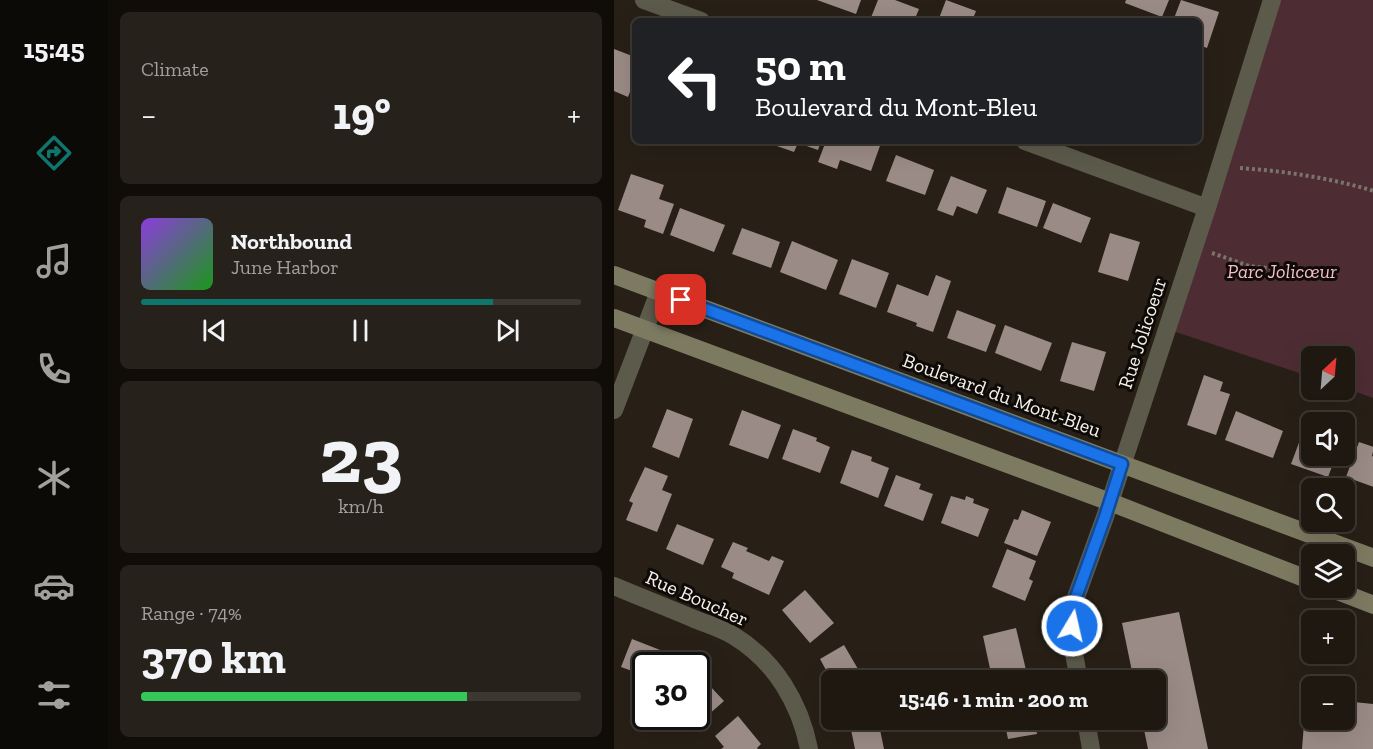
<!DOCTYPE html>
<meta charset="utf-8">
<style>
:root{--surface:#1e1811;--page:#26211a;--text:#f1f3f6;--muted:#a1a09f;--line:#3c3731;--accent:#0f766e}
body{margin:0;font-family:"Zilla Slab",serif;background:var(--page);color:var(--text);height:100vh;display:flex;flex-direction:column;font-size:22px;white-space:nowrap}
*{box-sizing:border-box;margin:0}
p{font-size:20px;color:var(--muted)}
.icon{flex:none;width:33px;height:33px;fill:none;stroke:currentColor;stroke-width:2;stroke-linecap:round;stroke-linejoin:round}
.map{position:relative;flex:1;overflow:hidden}
.sheet{display:flex;flex-direction:column;gap:12px;padding:12px;background:#100d09;width:506px}
.sheet>*{flex:none}
.top-card{position:absolute;left:18px;top:18px;width:570px;height:126px;border-radius:9px;box-shadow:0 6px 24px #0002,0 0 0 2px var(--line);background:#202124;color:#fff;overflow:hidden}
.needle{width:39px;rotate:26deg}
.buttons{position:absolute;left:687px;top:346px;display:grid;gap:12px}
.buttons a{display:grid;place-items:center;width:54px;height:54px;border-radius:9px;background:var(--surface);box-shadow:0 6px 24px #0002,0 0 0 2px var(--line);font-size:30px}
.speed{position:absolute;left:18px;top:652px;display:flex;gap:12px;font-size:30px;font-weight:700;text-align:center}
.speed>*{display:grid;place-content:center;width:78px;height:78px;border-radius:50%;background:var(--surface);box-shadow:0 6px 24px #0002,0 0 0 2px var(--line);line-height:1}
.speed .limit{border:3px solid #111;border-radius:9px;background:#fff;color:#111}
.pin{position:absolute;display:grid;place-items:center;width:51px;height:51px;color:#fff;margin:-26px;border-radius:12px;box-shadow:0 3px 9px #0006}
.me{position:absolute;width:66px;margin:-33px;rotate:9deg;stroke-linejoin:round;filter:drop-shadow(0 0 4px #0008)}
.turn{display:flex;align-items:center;gap:21px;height:126px;padding:0 24px;font-size:27px}
.turn .icon{width:78px;height:78px;stroke-width:2.5}
.turn b{display:block;font-size:42px;line-height:51px}
.big{font-size:45px;font-weight:700;line-height:1.1}
.sheet .tile{flex:1;display:flex;flex-direction:column;justify-content:center;gap:9px;min-width:0;padding:0 21px;border-radius:9px;background:var(--page)}
.sheet .dial{align-items:center;gap:0}
.dial b{font-size:78px;line-height:1}
.song{display:flex;align-items:center;gap:18px}
.cover{width:72px;height:72px;border-radius:9px;background:linear-gradient(135deg,hsl(270 70% 55%),hsl(120 70% 35%))}
.played{height:6px;border-radius:3px;background:linear-gradient(90deg,var(--accent) 80%,var(--line) 80%)}
.keys{display:flex;justify-content:space-around;direction:ltr}
.heat{display:flex;justify-content:space-between;align-items:center;font-size:33px;direction:ltr}
.charge{height:9px;border-radius:4px;background:linear-gradient(90deg,#34c759 74%,var(--line) 0)}
.trip{position:absolute;left:207px;top:670px;width:345px;height:60px;border-radius:9px;background:var(--surface);box-shadow:0 6px 24px #0002,0 0 0 2px var(--line);font-weight:700;line-height:60px;text-align:center}
main{display:flex;flex:1;min-height:0}
.dock{display:flex;flex-direction:column;width:108px;justify-content:space-around;align-items:center;background:#0c0a07;color:var(--muted)}
.dock .icon{width:42px;height:42px}
.dock .selected{color:var(--accent)}
.dock b{font-size:27px;color:var(--text)}
.map>svg:first-child{display:block}
.green{fill:#4e2c33}
.building{fill:#9b8b86}
.lines{fill:none;stroke-linecap:round;stroke-linejoin:round}
.path{stroke:#7b746c;stroke-width:4;stroke-dasharray:3 3;stroke-linecap:butt}
.street{stroke:#5c5a4b;stroke-width:18}
.secondary{stroke:#7c7a61;stroke-width:18}
.route-casing{stroke:#114b97;stroke-width:15}
.route{stroke:#1a73e8;stroke-width:10}
.labels{text-anchor:middle;dominant-baseline:central;stroke-width:6;stroke-linejoin:round;paint-order:stroke}
.park-label{font-size:20px;font-style:italic;fill:#f7bec8;stroke:#0e0a07}
.street-label{font-size:20px;fill:#f7f1eb;stroke:#0e0a07}
</style>
<main>
<nav class="dock">
<b>15:45</b>
<svg class="icon selected" aria-label="directions" viewBox="0 0 24 24"><path d="M12 3l9 9-9 9-9-9zM9 14v-3h6M13 9l2 2-2 2"/></svg>
<svg class="icon" aria-label="music" viewBox="0 0 24 24"><path d="M9 18V5l10-2v13"/><circle cx="6" cy="18" r="3"/><circle cx="16" cy="16" r="3"/></svg>
<svg class="icon" aria-label="phone" viewBox="0 0 24 24"><path d="M5 4h4l2 5-3 2q2 4 5 5l2-3 5 2v4C11 20 4 13 5 4z"/></svg>
<svg class="icon" aria-label="climate" viewBox="0 0 24 24"><path d="M12 3v18M4 7l16 10M4 17L20 7"/></svg>
<svg class="icon" aria-label="car" viewBox="0 0 24 24"><path d="M5 17H2v-5l4-1 3-4h7l3 4 3 1v5h-3M9 17h6M6 11h13"/><circle cx="7" cy="17" r="2"/><circle cx="17" cy="17" r="2"/></svg>
<svg class="icon" aria-label="filters" viewBox="0 0 24 24"><path d="M4 7h16M4 17h16"/><circle cx="9" cy="7" r="2"/><circle cx="15" cy="17" r="2"/></svg>
</nav>
<section class="sheet">
<div class="tile"><p>Climate</p>
<div class="heat"><a>−</a><b class="big">19°</b><a>+</a></div>
</div>
<div class="tile">
<div class="song"><i class="cover"></i><div><b>Northbound</b><p>June Harbor</p></div></div>
<div class="played"></div>
<div class="keys"><svg class="icon" aria-label="previous" viewBox="0 0 24 24"><path d="M18 5L8 12l10 7zM5 5v14"/></svg><svg class="icon" aria-label="pause" viewBox="0 0 24 24"><path d="M8 5v14M16 5v14"/></svg><svg class="icon" aria-label="next" viewBox="0 0 24 24"><path d="M6 5l10 7-10 7zM19 5v14"/></svg></div>
</div>
<div class="tile dial"><b>23</b><p>km/h</p></div>
<div class="tile"><p>Range · 74%</p><b class="big">370 km</b><div class="charge"></div></div>
</section>
<div class="map">
<svg width="760" height="749" viewBox="0 0 760 749">
<rect width="100%" height="100%" fill="#282017"/>
<!-- green -->
<path class="green" d="M658,0H759V398L731,388L730,357H698L697,377L553,329Z"/>
<!-- building -->
<path class="building" d="M203,0H247L242,14Z
M264,0H281L305,9L300,21L256,20Z
M332,0L362,11L358,21H324Z
M512,0H555L548,17L511,3Z
M567,0L605,12L593,48L585,45V21H559Z
M0,49L21,57V85L19,84L14,97L0,91Z
M162,141H207L204,150L184,143L180,152L160,145Z
M212,141H262L267,143L257,171L226,160L223,169L204,162Z
M282,155L320,170L311,195L272,181Z
M17,174L50,185L45,199L60,204L49,234L30,227L32,220L4,210Z
M337,176L373,190L363,214L343,206L339,216L323,210Z
M393,187L432,201L423,227L384,213Z
M439,203L477,218L467,243L429,228Z
M66,208L111,225L100,252L56,235Z
M128,228L166,242L157,268L118,254Z
M496,233L526,242L514,281L484,272Z
M178,241L224,260L212,290L166,272Z
M238,259L275,273L262,308L225,294Z
M322,275L337,281L319,332L302,326L303,323L273,312L283,284L314,296Z
M343,310L382,325L372,352L333,338Z
M391,325L438,343L427,371L381,353Z
M458,342L492,352L480,391L446,381Z
M590,375L609,382L606,391L616,394L602,435L573,425Z
M53,409L79,419L65,458L38,447Z
M128,410L167,425L154,459L115,445Z
M622,411L669,431L659,458L611,440Z
M179,429L203,438L202,441L216,447L206,473L168,459Z
M689,432L698,435V456H722L714,477L677,464Z
M745,442L760,447L758,456L760,457V487L732,477Z
M238,450L258,457L257,461L275,468L264,498L226,483Z
M31,467L54,476L48,490L58,494L43,532L12,520L19,503L15,501Z
M282,475L307,484L305,489L319,494L309,521L270,506Z
M337,496L351,500L352,496L360,499L359,503L375,509L364,537L327,523Z
M408,510L437,522L423,556L390,543L400,519L404,520Z
M63,524L100,539L89,565L52,549Z
M119,542L134,548L132,551L155,561L158,556L170,561L155,595L118,578L120,573L107,567Z
M393,549L422,561L415,579L419,581L411,601L378,587Z
M191,590L220,623L196,643L168,610Z
M565,612L594,749H534L528,720H542V681H520L508,623Z
M402,628L412,670L378,678L369,636Z
M18,639L59,655L55,666H32V676L7,667Z
M230,645L251,681H218L206,659Z
M87,682L93,689L96,686L110,701L76,731L65,717H82V685Z
M692,698L698,699V720H730V701L760,704V749H688Z
M124,716L147,744L143,748L144,749H107L110,747L101,736Z
M235,720H264L270,749H241Z
M390,720H421L423,734L394,739Z"/>
<g class="lines">
<!-- path -->
<path class="path" d="M626,168C671,171 716,178 760,191
M598,253L635,266L709,274"/>
<!-- street -->
<path class="street" d="M30,0L87,21
M411,141L593,208
M0,410L45,292
M0,586C26,597 52,607 78,618C92,624 107,628 120,636C161,661 186,703 195,749
M465,681L457,637V611L491,517L593,208L658,0
M472,720L477,749"/>
<!-- secondary -->
<path class="secondary" d="M0,275L760,558
M0,318L496,502L698,581
M716,588L760,605"/>
</g>
<g class="lines">
<!-- route casing -->
<g class="route-casing">
<path id="route" d="M67,300L508,464L491,517L457,611L458,626"/>
</g>
<!-- route -->
<use href="#route" class="route"/>
</g>
<g class="labels">
<!-- park labels -->
<g class="park-label">
<text x="668" y="271">Parc Jolicœur</text>
</g>
<!-- street labels -->
<g class="street-label">
<text transform="translate(528 333) rotate(-72)">Rue Jolicoeur</text>
<text transform="translate(388 395) rotate(20)">Boulevard du Mont-Bleu</text>
<text transform="translate(83 598) rotate(24)">Rue Boucher</text>
</g>
</g>
</svg>
<div class="buttons">
<a><svg class="needle" viewBox="-14 -14 28 28"><path d="M0-13l5 13h-10z" fill="#e53935"/><path d="M0 13l5-13h-10z" fill="#a1a09f"/></svg></a>
<a><svg class="icon" aria-label="sound" viewBox="0 0 24 24"><path d="M4 9h4l5-4v14l-5-4H4zM17 9q2 3 0 6"/></svg></a>
<a><svg class="icon" aria-label="search" viewBox="0 0 24 24"><circle cx="10" cy="10" r="6"/><path d="M15 15l6 6"/></svg></a>
<a><svg class="icon" aria-label="layers" viewBox="0 0 24 24"><path d="M12 4l9 5-9 5-9-5zM3 14l9 5 9-5"/></svg></a>
<a>+</a>
<a>−</a>
</div>
<div class="speed"><div class="limit">30</div></div>
<div class="pin" style="left:67px;top:300px;background:#d93025"><svg class="icon" aria-label="arrive" viewBox="0 0 24 24"><path d="M6 21V4h12l-3 4 3 4H6"/></svg></div>
<svg class="me" style="left:458px;top:626px" viewBox="-20 -20 40 40"><circle r="17" fill="#1a73e8" stroke="#fff" stroke-width="3"/><path d="M0-11L8 9 0 5-8 9z" fill="#fff"/></svg>
<div class="trip">15:46 · 1 min · 200 m</div>
<div class="top-card">
<div class="turn"><svg class="icon" aria-label="left" viewBox="0 0 24 24"><path d="M17 20v-9H6M10 6l-5 5 5 5"/></svg><div><b>50 m</b>Boulevard du Mont-Bleu</div></div>
</div>
</div>
</main>
